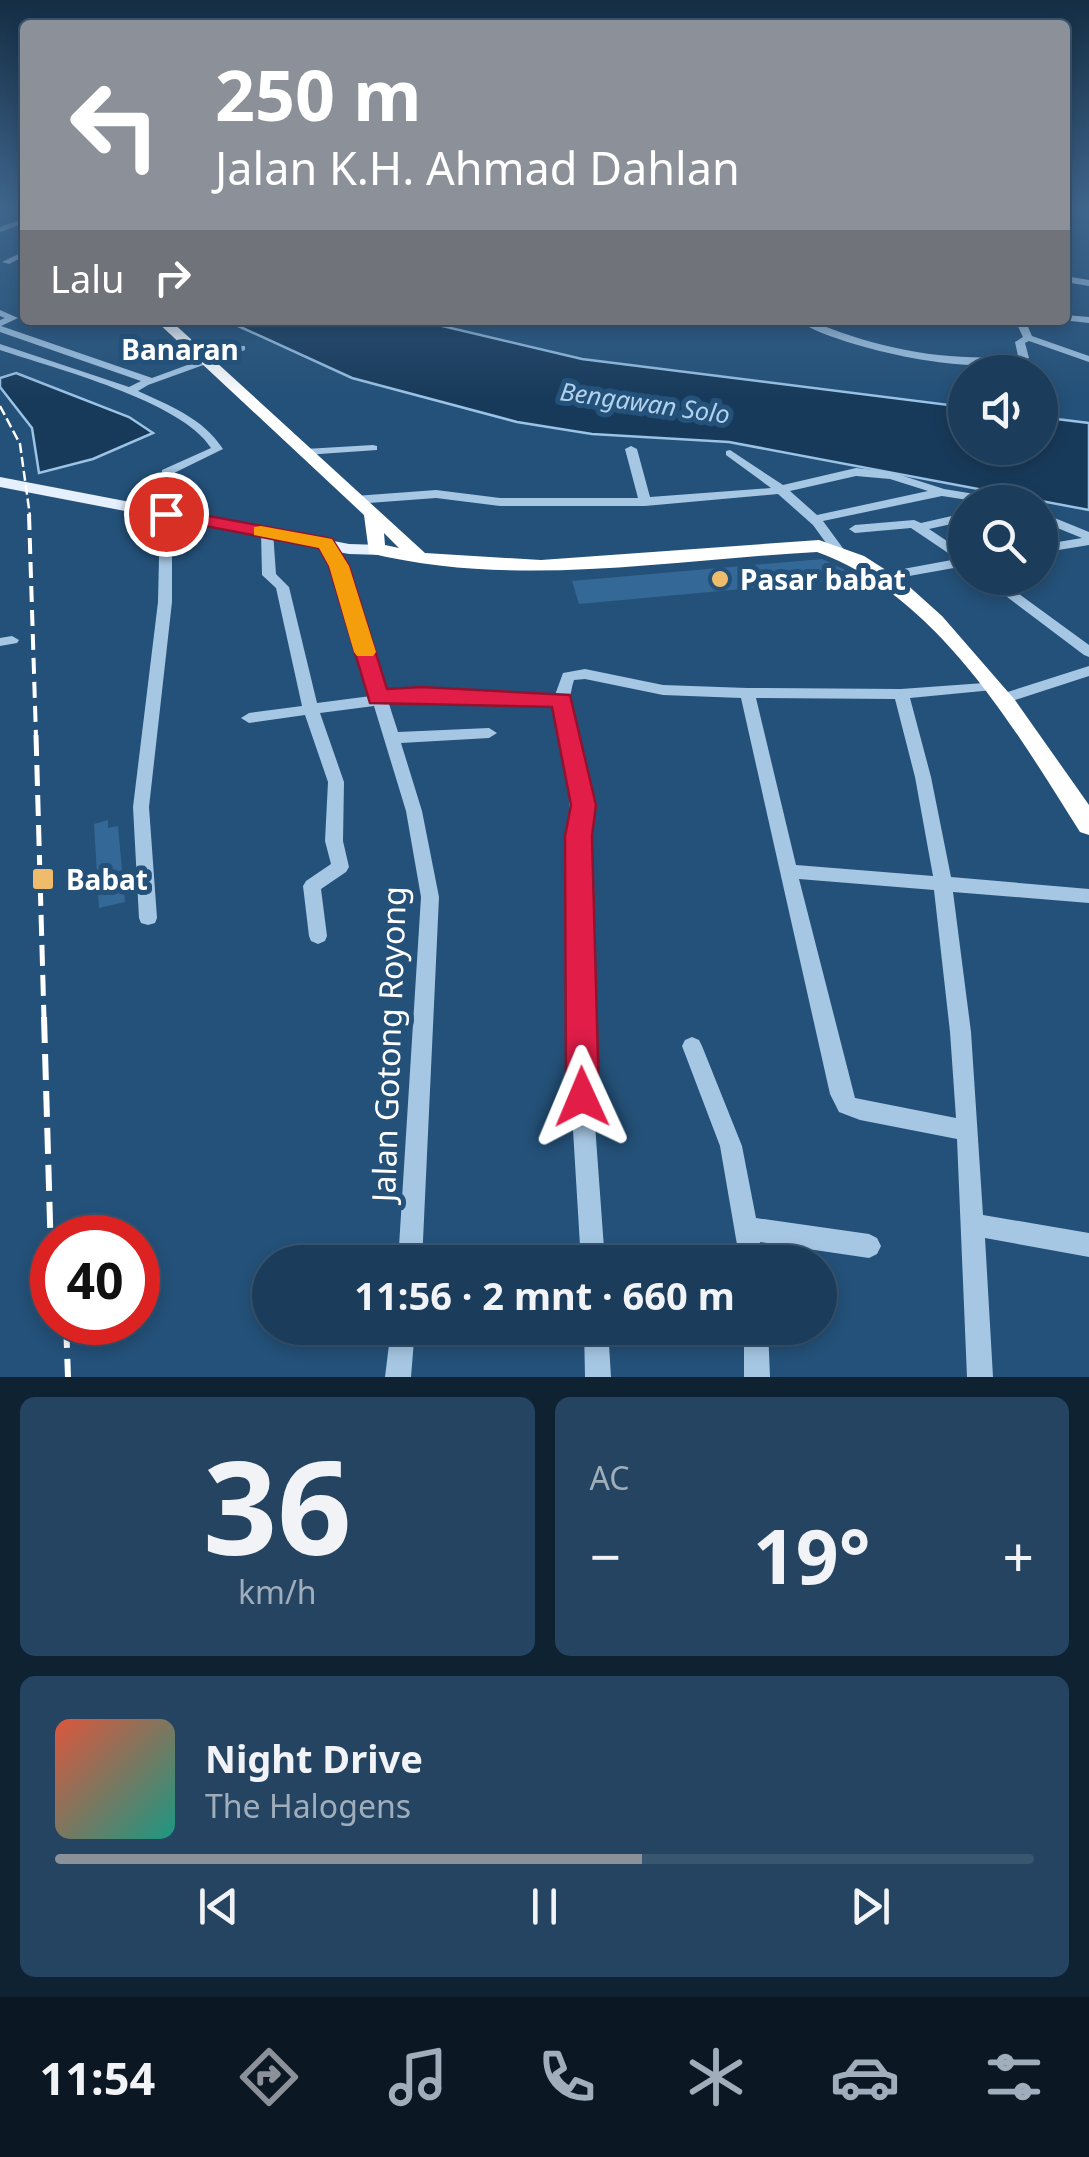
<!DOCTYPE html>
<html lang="id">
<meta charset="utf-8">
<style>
:root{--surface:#1b3d5b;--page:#244461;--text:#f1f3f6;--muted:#a0aebb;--line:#395671;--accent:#8c9099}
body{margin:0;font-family:"Noto Sans",sans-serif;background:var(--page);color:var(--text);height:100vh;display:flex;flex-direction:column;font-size:38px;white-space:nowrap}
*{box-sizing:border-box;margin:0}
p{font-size:32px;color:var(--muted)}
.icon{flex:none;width:55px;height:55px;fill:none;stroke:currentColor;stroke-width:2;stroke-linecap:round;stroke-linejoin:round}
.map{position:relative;height:1377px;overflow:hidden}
.side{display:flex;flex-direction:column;gap:20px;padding:20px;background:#0f2232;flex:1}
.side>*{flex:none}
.top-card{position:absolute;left:20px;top:20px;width:1050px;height:305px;border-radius:10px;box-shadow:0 5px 15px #0003,0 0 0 2px var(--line);background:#8c9099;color:#fff;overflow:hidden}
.buttons{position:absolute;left:948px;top:355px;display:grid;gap:20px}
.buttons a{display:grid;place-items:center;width:110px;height:110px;border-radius:50%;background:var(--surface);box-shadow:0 5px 15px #0003,0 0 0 2px var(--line);font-size:50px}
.speed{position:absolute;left:30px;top:1215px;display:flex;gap:20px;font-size:50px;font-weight:700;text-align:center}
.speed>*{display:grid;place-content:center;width:130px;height:130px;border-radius:50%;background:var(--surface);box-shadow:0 5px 15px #0003,0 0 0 2px var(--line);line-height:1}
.speed .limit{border:15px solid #d22;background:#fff;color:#111}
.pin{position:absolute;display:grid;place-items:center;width:85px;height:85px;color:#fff;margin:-42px;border:5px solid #fff;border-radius:50%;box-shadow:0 2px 10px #0007}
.me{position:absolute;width:110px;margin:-55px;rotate:359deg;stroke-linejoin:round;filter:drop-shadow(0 0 8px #0008)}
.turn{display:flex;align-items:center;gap:35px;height:210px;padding:0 30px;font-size:45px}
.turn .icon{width:130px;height:130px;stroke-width:2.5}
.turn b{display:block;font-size:70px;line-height:85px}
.then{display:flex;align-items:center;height:95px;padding:0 30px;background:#0003;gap:20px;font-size:38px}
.big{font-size:75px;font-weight:700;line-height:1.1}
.side .card{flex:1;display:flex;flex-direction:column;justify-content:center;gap:15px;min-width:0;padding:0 35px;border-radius:15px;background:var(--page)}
.side .dial{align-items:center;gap:0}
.dial b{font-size:130px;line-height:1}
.song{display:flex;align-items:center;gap:30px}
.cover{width:120px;height:120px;border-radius:15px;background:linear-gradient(135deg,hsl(10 70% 55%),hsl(170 70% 35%))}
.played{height:10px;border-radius:5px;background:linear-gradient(90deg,var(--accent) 60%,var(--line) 60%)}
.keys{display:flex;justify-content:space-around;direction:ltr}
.heat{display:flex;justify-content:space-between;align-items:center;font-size:55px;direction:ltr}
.side .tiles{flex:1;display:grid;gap:20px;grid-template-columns:1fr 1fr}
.card:last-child{grid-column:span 2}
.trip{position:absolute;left:252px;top:1245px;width:585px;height:100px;border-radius:50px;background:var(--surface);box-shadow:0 5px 15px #0003,0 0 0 2px var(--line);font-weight:700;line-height:100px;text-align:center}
.menu{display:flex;height:160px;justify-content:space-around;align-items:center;background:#0b1824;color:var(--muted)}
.menu .icon{width:70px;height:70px}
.menu .on{color:var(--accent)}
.menu b{font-size:45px;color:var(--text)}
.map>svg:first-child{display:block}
.water{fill:#183a5a;stroke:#9ac3e5;stroke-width:2.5}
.building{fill:#346896}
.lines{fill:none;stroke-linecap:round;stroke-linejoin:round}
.minor{fill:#a6c7e4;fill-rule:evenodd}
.major{fill:#e6f0fc;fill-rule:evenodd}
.highway{fill:#fff;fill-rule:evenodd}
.rail-far3{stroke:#fff;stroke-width:2.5;stroke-dasharray:10 4;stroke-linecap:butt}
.rail-far2{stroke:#fff;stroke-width:4;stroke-dasharray:16 8;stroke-linecap:butt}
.rail-far1{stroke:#fff;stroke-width:5;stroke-dasharray:21 9;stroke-linecap:butt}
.rail{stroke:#fff;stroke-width:6;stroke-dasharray:26 11;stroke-linecap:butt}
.route{fill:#e11d48;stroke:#92132f;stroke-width:2.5}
.slow{fill:#f59e0b}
.poi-dot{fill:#eebc6a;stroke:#245179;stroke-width:4}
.labels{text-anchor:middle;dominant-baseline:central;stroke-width:10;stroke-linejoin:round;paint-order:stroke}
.far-water-label{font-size:25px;font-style:italic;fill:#b1d1ec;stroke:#245179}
.far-quarter-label{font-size:28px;font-weight:bold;fill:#fff;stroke:#245179}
.poi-label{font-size:28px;font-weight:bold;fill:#fff;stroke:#245179;text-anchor:start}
.near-street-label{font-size:32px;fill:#fff;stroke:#245179}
</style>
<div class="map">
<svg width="1089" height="1377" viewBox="0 0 1089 1377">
<rect width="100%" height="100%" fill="#245179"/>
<!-- water -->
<path class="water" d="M225,320H417L582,359L965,407V448H1040V417L1089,423V510L729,442L592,434L517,422L352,378Z
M16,373L129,417L153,433L93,459L39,473L32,428L0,387V378Z"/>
<!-- building -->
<path class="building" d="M822,559L862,578L579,604L572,581Z
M108,820V828L118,826L125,902L99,908L94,824Z"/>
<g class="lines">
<!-- minor -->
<path class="minor" d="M25,218V223L0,232V227Z
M25,251V256L9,264L2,262Z
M1065,276L1089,280V286L1065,282Z
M0,310L18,318L1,326L152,378L239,346H245V350L148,385L138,391C170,406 203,418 223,449L172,474V492L155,514H147L145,511L160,492L162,470L211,448C182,401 53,368 0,350V344L129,387L141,381L0,332V320L5,318L0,316Z
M1065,315L1089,317V323L1062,320H1065Z
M796,320H809C877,349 945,362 1018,356L1015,342L1023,337L1015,320H1025L1032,336L1089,356V362L1029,341L1025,343L1029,358C983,380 839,348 796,320Z
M373,445L377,446V450L305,455L299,452L305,449Z
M631,446L637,449L650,497L771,488L726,455V451L730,450L783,485L856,468L891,472L944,489L999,498L1005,502H981L942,496L823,521L845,551L839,555L834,554L813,525L778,494L645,506H500L436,498L355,504L349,500L355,496L436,490L500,498H638L625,449ZM856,476L890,479L928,491L817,515L790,491Z
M166,510L172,514V602L149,807L157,918L155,923L148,925L141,923L139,918L133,807L158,602L160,514Z
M1040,512L1089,532V545L1040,553V545L1082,538L1040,521Z
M965,513V521L929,529L965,553V566L881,581L876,580L874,577L876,574L957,559L911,528L855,533L849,529L855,525L914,520L921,523Z
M267,528L273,532L276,574L289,587L317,703L371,696L332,565L319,543L325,539L330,540L346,565L386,694L423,689L555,695L563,673L585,669L663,685L747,688L901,689L998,682L1000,685L998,688L993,690L910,698L931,777L951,877L1089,889V903L953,892L971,1032L983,1215L1089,1233V1257L985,1238L993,1377H967L957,1139L860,1120L839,1112L830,1094L741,698L663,695L585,679L574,680C562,716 580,753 586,789C589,805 588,820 587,836L593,1097L605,1262H581L571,1097L569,836C575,789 556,750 555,705L423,699L389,704L398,732L489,728L497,733L489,738L401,743L422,811L439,897L422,1262H398L421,897L406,811L374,706L320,713L344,782L343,841L349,867L346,872L321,889L327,936L325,941L318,944L311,941L309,936L303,886L306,881L331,864L325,841L328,782L305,715L249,723L241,718L249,713L302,706L276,588L262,575L261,532ZM756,698L895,699L915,777L933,876L796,865ZM799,879L934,890L950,1032L956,1118L855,1098Z
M982,578H997L1089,645V657L1084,655Z
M12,636L19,640L17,643L0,646V638Z
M1089,666V676L1003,704L995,699L998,695Z
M692,1037L699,1040L702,1046L742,1146L756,1218L869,1234L877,1238L881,1246L877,1254L869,1258L760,1242L764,1262H740L720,1146L682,1046L685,1040Z
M391,1328H415L411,1377H385Z
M584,1328H608L611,1377H585Z
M744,1328H768L770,1377H744Z"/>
<!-- major -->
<path class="major" d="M0,477L349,544L381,545L390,550L381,555L349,554L0,487Z"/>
<!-- highway -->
<path class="highway" d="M155,320H170L425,553L541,560L819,540L864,556L903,581L942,616L1015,700L1089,805V835L1080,832C1014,728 938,596 817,552C667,560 517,589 369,553L364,515ZM384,533L399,548L385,545Z"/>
<!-- rail-far3 -->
<path class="rail-far3" d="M0,406L20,444L30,516"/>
<!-- rail-far2 -->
<path class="rail-far2" d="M29,514L36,737"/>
<!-- rail-far1 -->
<path class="rail-far1" d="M36,735L44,1019"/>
<!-- rail -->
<path class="rail" d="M44,1017L52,1290
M66,1322L68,1377"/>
</g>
<!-- sky -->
<linearGradient id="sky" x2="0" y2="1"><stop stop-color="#142d43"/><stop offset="0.52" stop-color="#3f658c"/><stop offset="1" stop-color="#3f658c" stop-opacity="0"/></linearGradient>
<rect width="1089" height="398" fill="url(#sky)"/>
<!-- route -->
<path class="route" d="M166,508L332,539L349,566L387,689L422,687L570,695L596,805L592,836L599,1097L594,1107L582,1112L571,1107L566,1097L565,836L571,805L552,707L370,703L329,566L319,548L159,517L157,514Z"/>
<!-- slow -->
<path class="slow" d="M261,526L332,539L349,566L376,652L373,656H357L354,652L329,566L319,548L254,535V527Z"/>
<!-- markers -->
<g class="poi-dot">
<circle cx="720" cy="579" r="10"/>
<rect x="31" y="867" width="24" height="24" rx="5"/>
</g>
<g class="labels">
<!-- far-water labels -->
<g class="far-water-label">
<text transform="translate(645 402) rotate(8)">Bengawan Solo</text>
</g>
<!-- far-quarter labels -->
<g class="far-quarter-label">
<text x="180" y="349">Banaran</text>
</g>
<!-- poi labels -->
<g class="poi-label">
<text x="740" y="579">Pasar babat</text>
<text x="66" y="879">Babat</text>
</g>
<!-- near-street labels -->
<g class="near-street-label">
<text transform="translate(388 1044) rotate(-88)">Jalan Gotong Royong</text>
</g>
</g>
</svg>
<div class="buttons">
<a><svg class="icon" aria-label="sound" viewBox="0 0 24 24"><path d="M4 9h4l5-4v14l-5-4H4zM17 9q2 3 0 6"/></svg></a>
<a><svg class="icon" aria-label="search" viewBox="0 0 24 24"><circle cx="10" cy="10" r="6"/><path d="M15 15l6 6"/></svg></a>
</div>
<div class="speed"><div class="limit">40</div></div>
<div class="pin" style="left:166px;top:514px;background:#d93025"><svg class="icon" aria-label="arrive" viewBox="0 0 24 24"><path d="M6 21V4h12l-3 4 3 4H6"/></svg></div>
<svg class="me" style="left:582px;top:1097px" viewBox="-20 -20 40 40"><path d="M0-17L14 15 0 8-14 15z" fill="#e11d48" stroke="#fff" stroke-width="4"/></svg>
<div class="trip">11:56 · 2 mnt · 660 m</div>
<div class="top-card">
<div class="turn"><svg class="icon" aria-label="left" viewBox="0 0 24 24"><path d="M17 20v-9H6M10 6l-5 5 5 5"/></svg><div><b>250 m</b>Jalan K.H. Ahmad Dahlan</div></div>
<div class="then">Lalu<svg class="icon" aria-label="right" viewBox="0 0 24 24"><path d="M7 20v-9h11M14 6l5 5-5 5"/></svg></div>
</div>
</div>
<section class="side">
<div class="tiles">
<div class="card dial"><b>36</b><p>km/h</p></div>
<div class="card"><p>AC</p>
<div class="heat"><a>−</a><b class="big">19°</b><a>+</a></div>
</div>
<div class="card">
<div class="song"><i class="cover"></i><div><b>Night Drive</b><p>The Halogens</p></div></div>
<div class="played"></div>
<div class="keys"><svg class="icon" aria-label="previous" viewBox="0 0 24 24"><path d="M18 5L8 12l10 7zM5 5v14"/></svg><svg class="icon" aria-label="pause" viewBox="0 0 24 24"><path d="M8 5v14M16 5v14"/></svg><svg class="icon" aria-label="next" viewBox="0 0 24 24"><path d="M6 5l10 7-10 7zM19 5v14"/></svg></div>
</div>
</div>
</section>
<nav class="menu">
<b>11:54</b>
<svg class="icon on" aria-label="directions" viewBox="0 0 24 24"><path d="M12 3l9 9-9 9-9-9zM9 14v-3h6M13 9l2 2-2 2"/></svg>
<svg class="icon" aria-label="music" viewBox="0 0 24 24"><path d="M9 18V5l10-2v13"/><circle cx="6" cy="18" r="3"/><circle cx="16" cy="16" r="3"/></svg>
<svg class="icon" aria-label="phone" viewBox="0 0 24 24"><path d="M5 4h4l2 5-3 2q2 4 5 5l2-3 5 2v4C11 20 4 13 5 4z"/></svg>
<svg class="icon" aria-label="climate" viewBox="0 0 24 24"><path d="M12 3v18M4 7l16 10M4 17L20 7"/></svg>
<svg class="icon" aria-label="car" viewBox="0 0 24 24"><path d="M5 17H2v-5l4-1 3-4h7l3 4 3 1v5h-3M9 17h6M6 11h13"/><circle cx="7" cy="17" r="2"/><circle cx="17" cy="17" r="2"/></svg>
<svg class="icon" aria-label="filters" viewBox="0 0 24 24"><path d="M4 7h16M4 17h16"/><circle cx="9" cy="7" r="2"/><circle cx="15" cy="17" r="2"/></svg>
</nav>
